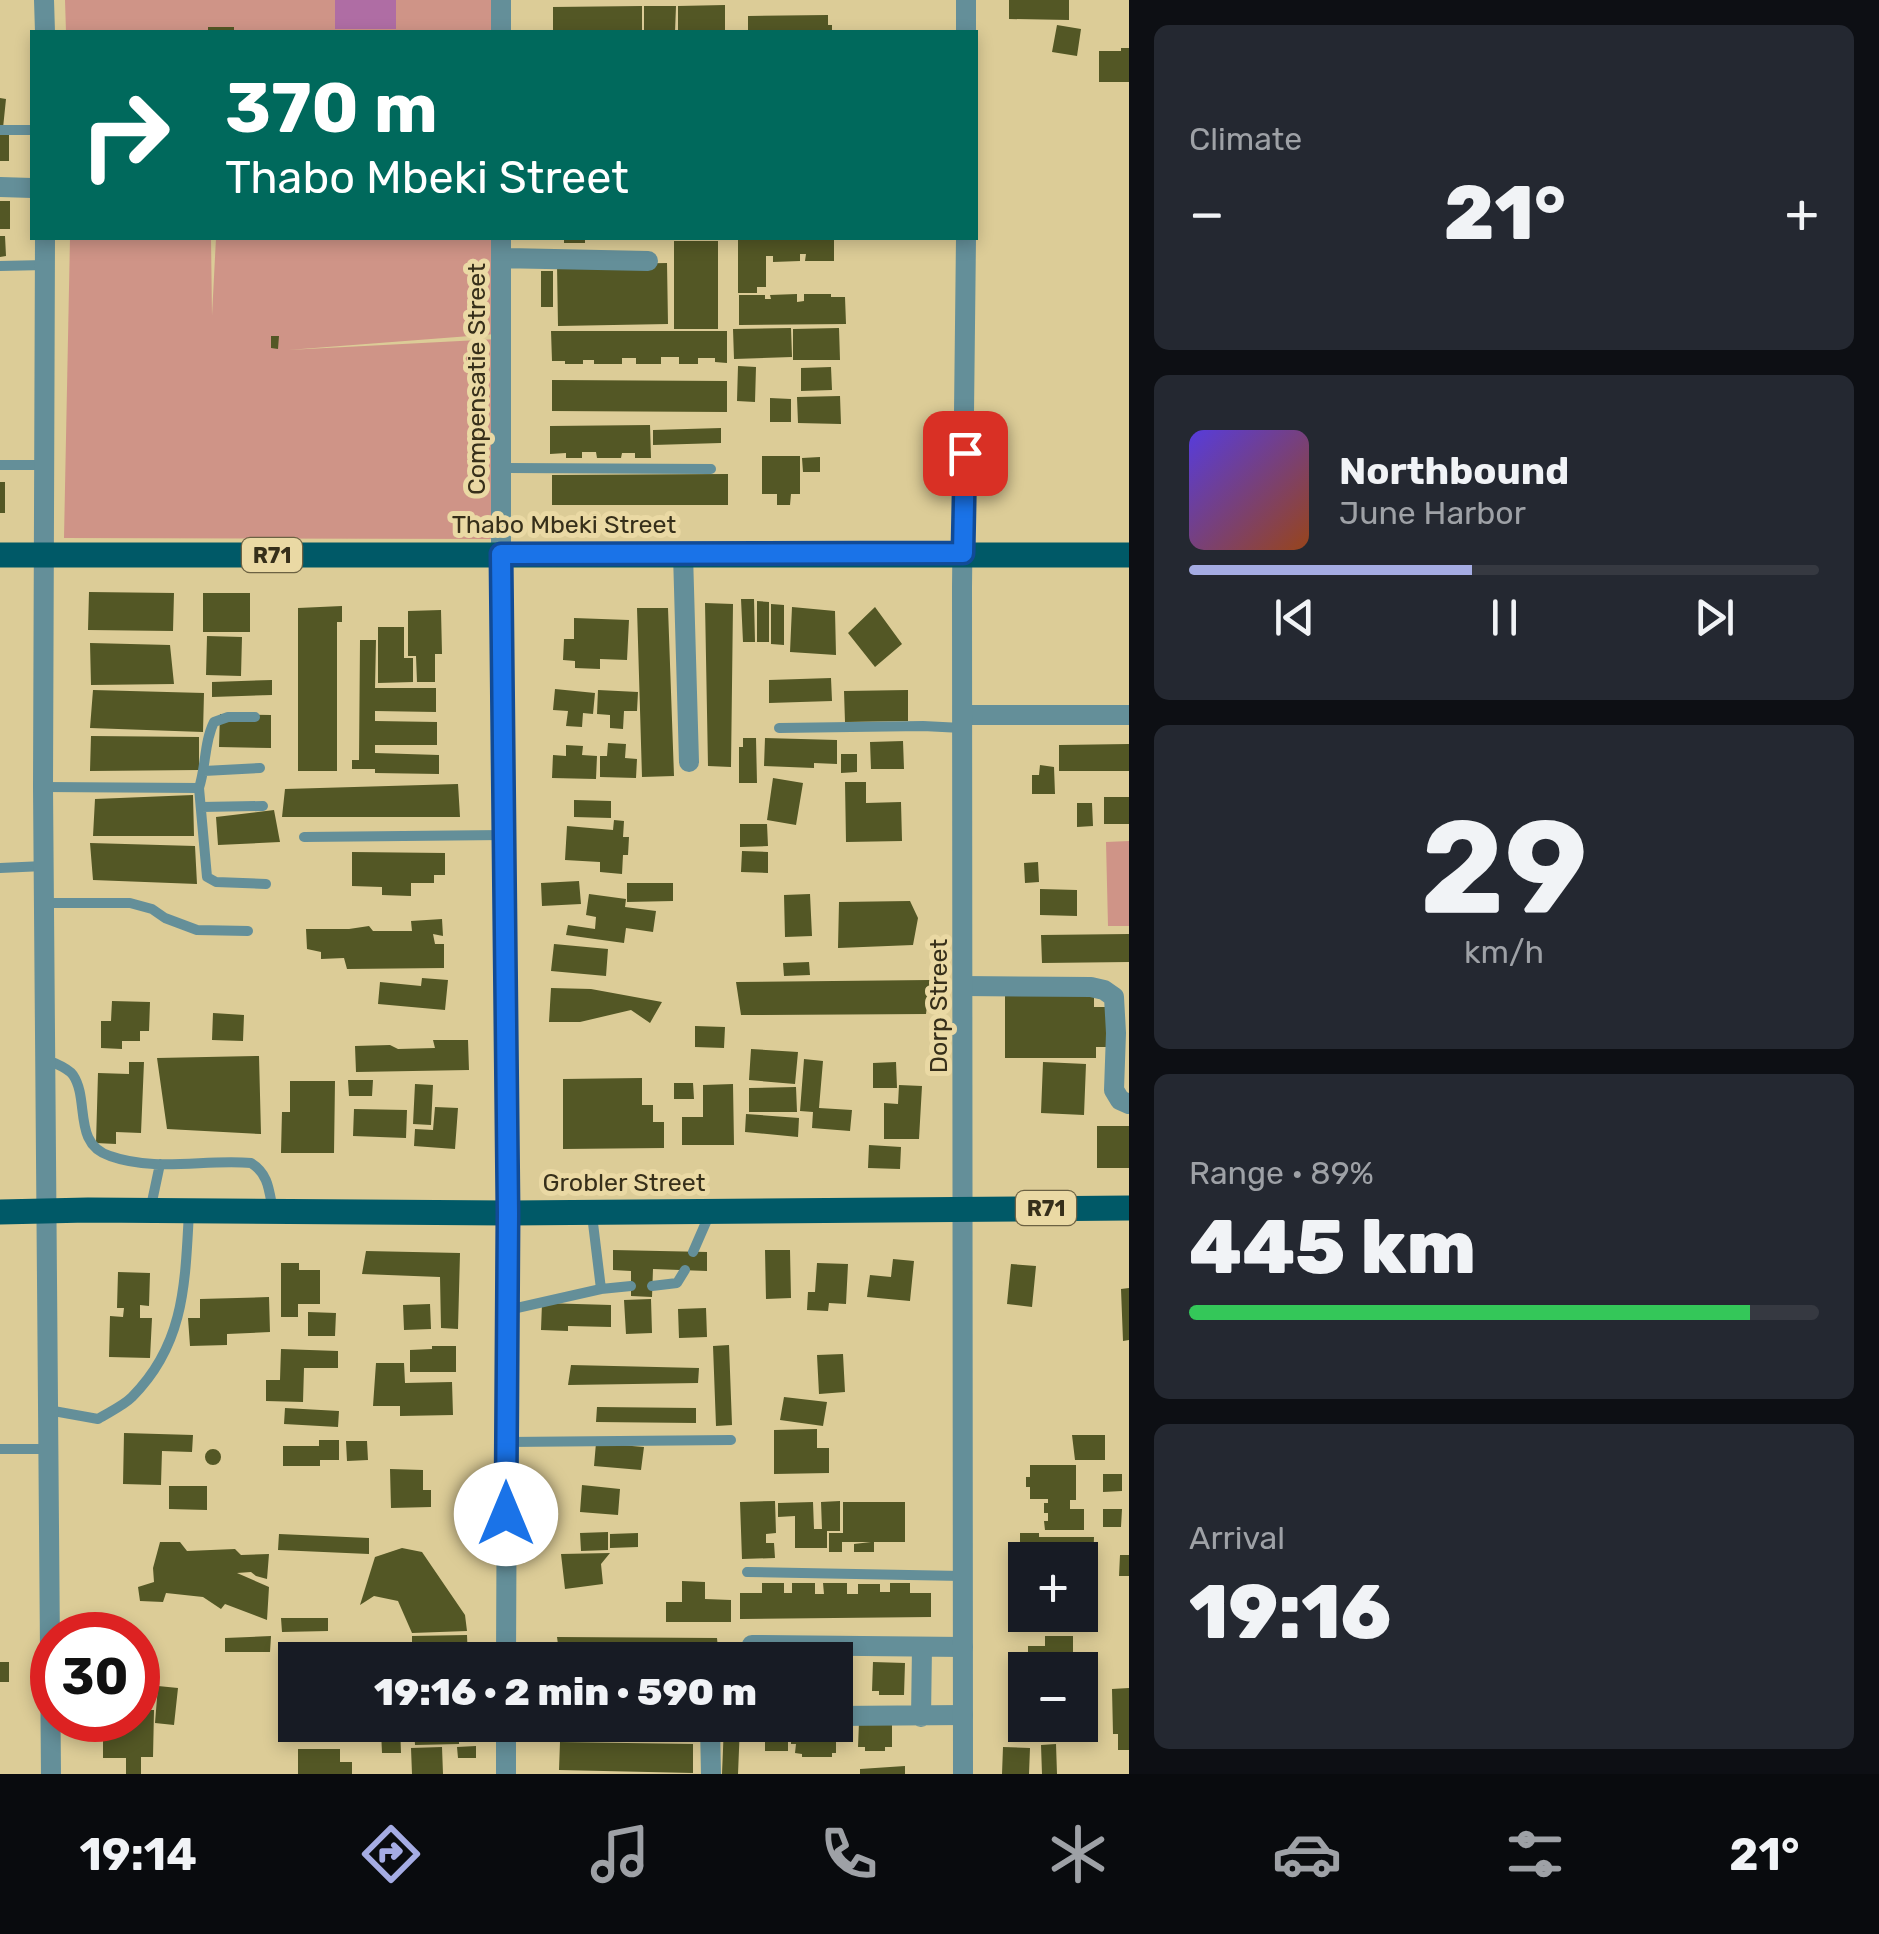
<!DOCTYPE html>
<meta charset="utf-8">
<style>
:root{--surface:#171b24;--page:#242831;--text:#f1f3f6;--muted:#9ea1a6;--line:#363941;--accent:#a5ace3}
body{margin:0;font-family:Rubik,sans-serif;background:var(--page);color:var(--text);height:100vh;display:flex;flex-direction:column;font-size:38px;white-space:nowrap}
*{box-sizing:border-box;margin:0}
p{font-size:32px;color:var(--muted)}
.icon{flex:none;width:55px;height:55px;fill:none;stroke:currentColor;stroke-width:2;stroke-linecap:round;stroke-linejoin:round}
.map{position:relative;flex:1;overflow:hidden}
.details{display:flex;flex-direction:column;gap:25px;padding:25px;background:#0d0f14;width:750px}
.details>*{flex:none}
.guide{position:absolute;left:30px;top:30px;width:948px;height:210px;border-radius:0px;box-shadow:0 5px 15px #0003;background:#00695c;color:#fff;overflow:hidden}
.buttons{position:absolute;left:1008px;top:1542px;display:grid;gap:20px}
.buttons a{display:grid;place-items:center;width:90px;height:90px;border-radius:0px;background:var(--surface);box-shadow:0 5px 15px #0003;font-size:50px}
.speed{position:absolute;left:30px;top:1612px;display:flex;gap:20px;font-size:50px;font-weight:700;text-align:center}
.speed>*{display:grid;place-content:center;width:130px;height:130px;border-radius:50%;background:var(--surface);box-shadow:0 5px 15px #0003;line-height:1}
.speed .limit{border:15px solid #d22;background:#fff;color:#111}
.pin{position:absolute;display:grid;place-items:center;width:85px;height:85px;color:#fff;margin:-42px;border-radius:20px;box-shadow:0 5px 15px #0006}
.me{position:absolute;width:110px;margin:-55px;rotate:0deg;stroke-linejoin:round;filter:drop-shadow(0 0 8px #0008)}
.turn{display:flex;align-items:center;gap:35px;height:210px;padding:0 30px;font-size:45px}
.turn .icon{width:130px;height:130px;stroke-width:2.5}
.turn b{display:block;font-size:70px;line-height:85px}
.big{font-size:75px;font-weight:800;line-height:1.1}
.details .tile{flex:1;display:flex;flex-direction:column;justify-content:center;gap:15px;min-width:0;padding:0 35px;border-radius:15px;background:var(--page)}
.details .dial{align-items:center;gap:0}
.dial b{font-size:130px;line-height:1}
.song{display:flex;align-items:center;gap:30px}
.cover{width:120px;height:120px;border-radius:15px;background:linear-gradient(135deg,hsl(250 70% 55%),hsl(20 70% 35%))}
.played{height:10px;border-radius:5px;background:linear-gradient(90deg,var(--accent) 45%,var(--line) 45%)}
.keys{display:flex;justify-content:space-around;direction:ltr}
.heat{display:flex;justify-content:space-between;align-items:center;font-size:55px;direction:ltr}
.charge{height:15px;border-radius:8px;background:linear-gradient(90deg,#34c759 89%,var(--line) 0)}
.trip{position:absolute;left:278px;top:1642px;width:575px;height:100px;border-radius:0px;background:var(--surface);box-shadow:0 5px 15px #0003;font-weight:800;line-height:100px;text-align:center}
.menu{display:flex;height:160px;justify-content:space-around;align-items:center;background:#090b0e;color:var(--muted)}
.menu .icon{width:70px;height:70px}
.menu .on{color:var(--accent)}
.menu b{font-size:45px;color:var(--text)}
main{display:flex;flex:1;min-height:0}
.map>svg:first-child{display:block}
.green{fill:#cf9487}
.water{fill:#af6da4}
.building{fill:#535725}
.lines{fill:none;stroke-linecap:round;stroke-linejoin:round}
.service{stroke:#648f99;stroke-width:10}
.minor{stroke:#648f99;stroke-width:20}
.tertiary{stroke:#648f99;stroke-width:20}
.primary{stroke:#005967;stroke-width:25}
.route-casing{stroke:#114b97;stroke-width:25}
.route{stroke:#1a73e8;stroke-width:18}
.labels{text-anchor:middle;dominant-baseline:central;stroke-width:10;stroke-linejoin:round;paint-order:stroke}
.shield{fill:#ead9a4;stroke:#6c6243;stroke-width:2.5}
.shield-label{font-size:22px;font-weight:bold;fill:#362f1a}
.street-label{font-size:25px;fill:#362f1a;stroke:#ead9a4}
</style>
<main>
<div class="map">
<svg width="1129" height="1774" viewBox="0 0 1129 1774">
<rect width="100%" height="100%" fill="#dccc97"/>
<!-- green -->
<path class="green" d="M65,0H494V32H66Z
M70,238H211L212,316L216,238H495L496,334L288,350L498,339L499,539L64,538Z
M1129,841V926H1108L1106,842Z"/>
<!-- water -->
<path class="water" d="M335,0H396V29H335Z"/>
<!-- building -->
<path class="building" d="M1009,0H1069V20L1009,19Z
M725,5V32H678V6Z
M642,6V32H553V7Z
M644,6H676L675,32H644Z
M828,15V25H832V32H748V16Z
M1057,25L1081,29L1077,56L1052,52Z
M208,27H234V32H208Z
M1121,48H1129V82H1099V51H1121Z
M0,98L6,99L3,128H0Z
M0,135H9V161H0Z
M0,201H10V229H0Z
M0,236H5L6,256L0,257Z
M564,238H585V243H564Z
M738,238H834V261H805L806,254H800V261L773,262V256H766V287H757V293H738Z
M674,241H718V329H674Z
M667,263L668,324L558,326L557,265Z
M541,271H553V307H541Z
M797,294V302L804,301V294H831V297H845L846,324L739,325V295H765V299H771L770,295Z
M791,328L792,357L734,359L733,329Z
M839,328L840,360H793V329Z
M551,331H727V363L715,362V358H698V364H679V357H661V364H636V358H622V364H594V360H583V364H565V361H552Z
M271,336H279L278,349L271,348Z
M738,366L756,367L755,402L737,401Z
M831,367L832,390L801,391V368Z
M552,380L727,381V412L552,411Z
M840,396L841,424L798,423L797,397Z
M770,398L791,399V422H770Z
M650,425L651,458H635V453H622L621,458H597L596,452H582V458H566V453L550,454V426Z
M721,428V443L653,445V430Z
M762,456H800V494H791L790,505H777V494H762Z
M820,457V472H803L802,458Z
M728,474V505H552V475Z
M0,482H5V513H0Z
M89,592L174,593L173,631L88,630Z
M203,593H250V632H203Z
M741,599H754L755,642H743Z
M757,601L769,602V642H757Z
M705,603L733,604L731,767L708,766Z
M771,604L784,605V645L771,644Z
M342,606V622H337V771H298V608Z
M792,607L835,611L836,655L790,652Z
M875,607L902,644L875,667L848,633Z
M637,608H668L674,776L642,777Z
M441,610L442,654H435V682H417L416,656H408V611Z
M574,618L629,620L627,660L600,659V669L575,668V661L563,660L564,639H574Z
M378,627H404V658H413V682L378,683Z
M207,636L242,637L241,676L206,675Z
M360,640H376L375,688H436V712L375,711V721L437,722V745H375V753L439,755V774L375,773V769H352V760H359Z
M90,643L170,645L174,684L91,685Z
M831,678L832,701L769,703V680Z
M272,680V695L212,697V682Z
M555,689L595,693L593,714L583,713L582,727L566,726L568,711L553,710Z
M93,690L204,693L203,732L90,728Z
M598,690L638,692L637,711H624L623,729L610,728V715L597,714Z
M908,690V721L845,722L844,691Z
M220,714L271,715V748L219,747Z
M91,736L199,737V770L90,771Z
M743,738H756L757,783H739V747H743Z
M765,738L837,740V764L814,763V768L764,766Z
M903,741L904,769H871L870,742Z
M608,743L626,744L625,758L637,759L636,778L600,777V756H607Z
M1129,744V771H1059V745Z
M566,745L583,746L582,755L597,756L596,779L552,778L553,755L566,756Z
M841,754H857V772L841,773Z
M1040,765L1054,767L1055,794H1032V775H1039Z
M773,778L803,783L796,825L767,820Z
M845,782H866V803L901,802L902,841L846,842Z
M458,784L460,817H282L285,789Z
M193,795L194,836H93L95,799Z
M1104,797H1129V824H1104Z
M574,800L611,801V818L574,817Z
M1077,803H1092L1093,826L1077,827Z
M274,810L280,842L218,845L216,817Z
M614,820L624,821L623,837H629L628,855H623L622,874L600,872V862L565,860L567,826L613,830Z
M740,824H767L768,846L740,847Z
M90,843L195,846L197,884L93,880Z
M742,851L768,852V873L741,872Z
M352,852L445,853V875H434V883H411V896L382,895V887L352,886Z
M1038,862L1039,882L1025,883L1024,863Z
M579,881L581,904L542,906L541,883Z
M627,883H673V901L627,902Z
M1040,889L1077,890V916L1040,915Z
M589,894L626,899L625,907L656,911L653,932L626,928L624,943L566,935L568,925L595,929L596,917L586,915Z
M810,894L812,936L785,937L784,895Z
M910,901L918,918L913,945L838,948L839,902Z
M442,919L443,936L433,934L435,944H444V968L347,969L344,958L321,959V952L307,949L306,929H349L369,926L373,931H412L411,921Z
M1129,934V962L1042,963L1041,935Z
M554,944L608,949L606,976L551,971Z
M809,962L810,975L784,976L783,963Z
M422,978L448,980L445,1010L378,1004L380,982L421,986Z
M930,980L926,1014L741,1015L736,982Z
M551,988L591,989L662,1002L650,1023L631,1010L580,1022H549Z
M1005,995H1094V1007H1109V1047H1096V1058H1005Z
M112,1001L150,1002L149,1031H140V1041H122V1049L101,1048V1021H111Z
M213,1013L244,1015L243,1041L212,1040Z
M695,1026L725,1027L724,1048L695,1047Z
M433,1040H468L469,1070L356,1072L355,1046L390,1045L398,1049L435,1048Z
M751,1049L798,1052L795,1084L749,1080Z
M259,1056L261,1134L167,1129L157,1058Z
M804,1059L823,1061L819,1108L852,1110L850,1131L812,1128L813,1112L800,1111Z
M129,1062H144L141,1133L116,1132V1144L96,1143L98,1073L129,1074Z
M896,1062L897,1088H873V1063Z
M1043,1062L1086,1064L1084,1115L1041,1113Z
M642,1078V1105H653V1122H664V1148L563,1149V1079Z
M348,1080H373L372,1096H349Z
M290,1081H335L334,1153H281L282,1112H290Z
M674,1083H693L694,1099H674Z
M415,1084L433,1085L431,1125L413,1124Z
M733,1084L734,1145H682V1117H703V1085Z
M899,1085L922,1086L919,1139H884V1103L898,1104Z
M796,1087L797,1112H749V1088Z
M435,1107L458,1108L455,1149L414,1146L415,1129L433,1130Z
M354,1109L407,1110L406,1138L353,1136Z
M746,1114L799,1118L798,1137L745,1132Z
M1097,1126H1129V1168H1097Z
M869,1145L901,1147L900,1169L868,1168Z
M613,1250L707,1252V1271L653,1269L652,1297L631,1296V1271L613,1270Z
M765,1250H790L791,1298L766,1299Z
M366,1251L460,1253L458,1329L441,1328L440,1277L362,1274Z
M893,1259L914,1261L910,1301L867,1297L870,1275L891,1277Z
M281,1263H299V1270H320V1304H298V1317H281Z
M817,1263L848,1264L846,1304L829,1303L828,1311L807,1310L808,1292H815Z
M1011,1264L1036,1266L1032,1307L1007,1304Z
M118,1272L150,1273L149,1306L140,1305V1318H152L150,1358L109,1357L110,1316L123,1317L124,1308H117Z
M1129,1288V1340L1123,1341L1121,1289Z
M269,1297L270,1332L227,1334V1345L190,1346L188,1318H200V1299Z
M651,1299L652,1333L626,1334L624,1300Z
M542,1303L611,1305V1327L568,1326V1331L541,1330Z
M430,1304L431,1329L404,1330L403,1305Z
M706,1308L707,1337L679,1338L678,1309Z
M308,1312L336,1313L335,1336H308Z
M729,1345L732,1425L716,1426L713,1346Z
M432,1346H456V1372H410V1350L432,1349Z
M281,1349L338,1351V1368H304L303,1402L266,1401V1380H280Z
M843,1354L845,1392L819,1394L817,1355Z
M376,1363H404L405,1383L452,1382L453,1415L400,1416V1406H373Z
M571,1365L699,1368L698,1383L568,1385Z
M784,1397L827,1402L823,1426L780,1420Z
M597,1407L696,1408V1423L596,1422Z
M285,1408L339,1411L338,1427L284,1424Z
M817,1429V1448H829V1473L774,1474V1430Z
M124,1433L193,1435L192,1452L162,1451L161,1485L123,1484Z
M1072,1435H1105V1460H1075Z
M319,1440H339V1460H320V1466H283V1446H319Z
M346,1441H367L368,1460L347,1461Z
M596,1443L644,1447L641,1470L594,1466Z
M205 1457a8 8 0 1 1 16 0a8 8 0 1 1-16 0Z
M1030,1465H1076V1500H1070V1509H1084V1530H1045L1044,1521H1048V1513H1044V1503H1048V1499H1030V1487H1026V1477H1030Z
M390,1469L423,1470V1490H431V1507L391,1508Z
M1103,1474H1122V1491L1103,1492Z
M582,1485L620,1489L618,1515L580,1512Z
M169,1486H207V1510L169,1509Z
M775,1501L776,1533L766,1534V1543H774L775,1558L742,1559L740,1502Z
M840,1501V1531H827V1548H795V1516L778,1517V1503L813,1502L814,1529H822L821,1502Z
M843,1502H905V1542H874V1552H854V1544L871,1542H842V1552H829V1533H843Z
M1103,1509H1122L1121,1527H1103Z
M608,1532V1550L581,1551L580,1533Z
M638,1533V1547L610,1548V1534Z
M1020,1533H1039V1537H1094L1093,1564H1080V1560H1025V1555L1020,1556Z
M279,1534L369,1538V1554L278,1550Z
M160,1542H180L187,1551L235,1549L241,1555L269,1554L267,1579L256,1576L251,1572L237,1573L269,1587L267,1620L225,1604L221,1609L203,1597L166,1593L163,1602L140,1601L138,1587L154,1582L153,1568Z
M402,1548L422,1552L465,1615L467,1631L412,1633L398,1601L374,1596L360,1605L375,1557Z
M610,1553L601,1564L603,1584L565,1589L561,1554Z
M1120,1555H1129V1576H1119Z
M682,1581L705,1582V1599L731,1600V1622H666V1602H682Z
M762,1583H784V1593H792V1583H815V1594H824L823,1583H847V1594H858V1584H880V1592H890V1583H910V1593H931V1617L740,1619V1593H762Z
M1018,1587H1025V1615H1055V1622L1015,1623V1607H1018Z
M281,1618H328V1631L282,1632Z
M467,1635L468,1660H412V1636Z
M271,1636L270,1652H225V1638Z
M1045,1636H1073V1654H1097V1679H1080V1670H1028V1646H1045Z
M557,1637L717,1638L719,1659H560Z
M726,1646H743L742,1660H726Z
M0,1662H9V1682H0Z
M873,1662L905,1663L904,1695H879V1691H872Z
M835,1664H844V1672L849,1671V1697H845V1702H835Z
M158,1686L178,1688L174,1725L155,1723Z
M1129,1688V1750H1118V1734H1113L1112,1689Z
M1012,1701L1025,1702V1723L1011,1722Z
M1080,1703H1096V1726L1080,1725Z
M138,1710H154L153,1757H141V1774H126V1758H103V1736H115V1727H124L125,1720H138Z
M859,1722L892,1723V1747H885V1751H865V1747H858Z
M323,1725H369L368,1737L322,1732Z
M385,1725H400L401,1753H382L381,1731H385Z
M414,1725H459V1744L415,1745Z
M558,1725H686V1729L558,1730Z
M724,1725H740L738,1774H722Z
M791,1725H836V1753H832V1757H802V1754L795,1753L796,1744H791Z
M765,1729H788V1751H765Z
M560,1742L693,1744V1773L559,1770Z
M1056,1744L1057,1774H1042L1041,1745Z
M476,1746V1758H458L457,1747Z
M442,1747L443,1774H412L411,1748Z
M1003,1747L1030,1748L1029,1774H1002Z
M298,1749H340V1762H352V1774H298Z
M905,1766V1774H860V1769Z"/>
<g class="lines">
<!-- service -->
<path class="service" d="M0,130H32
M0,266L45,265
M0,465H44
M502,468L711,469
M779,728L923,726L962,728
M204,771L260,768
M43,787L199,788L207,877L216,882L266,884
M199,788C206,767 204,742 214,722L228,717H255
M201,807L263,806
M304,837L503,835
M0,868L44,866
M45,903H130L152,909L165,918L197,930L248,931
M46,1059C55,1064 67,1067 73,1075C90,1100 72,1144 110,1156C155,1172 205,1159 251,1163C269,1174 269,1191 273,1211
M150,1211L160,1164
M592,1215L601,1289
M693,1252L710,1213
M652,1286L677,1283L685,1270
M508,1310L601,1289L631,1286
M48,1410L98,1419C109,1412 123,1406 132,1397C185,1344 185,1283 189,1212
M507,1442L731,1440
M0,1449H48
M747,1572L962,1576"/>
<!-- minor -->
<path class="minor" d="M44,0L45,32
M501,32V0
M0,187L32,188
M45,238L43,787L51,1774
M501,238V554L508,1213L506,1660
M502,258L648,261
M683,554L689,762
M963,715H1129
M963,986L1091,987L1104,990L1114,997L1116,1033L1114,1090L1120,1100L1129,1104
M752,1645L963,1647
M835,1716L963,1715
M921,1717L922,1647
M506,1725V1774
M710,1725L711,1774"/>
<!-- tertiary -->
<path class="tertiary" d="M966,0V32
M963,1774L962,587L966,238"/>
<!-- primary -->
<path class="primary" d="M0,555H1129
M0,1212L88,1210L508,1213L1129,1208"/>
</g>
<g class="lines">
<!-- route casing -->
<g class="route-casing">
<path id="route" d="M506,1514L508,1213L501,554L963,553L965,453"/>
</g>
<!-- route -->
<use href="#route" class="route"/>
</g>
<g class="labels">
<!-- shield labels -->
<g class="shield">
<rect x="242" y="538" width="60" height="34" rx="8"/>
<rect x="1016" y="1191" width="60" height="34" rx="8"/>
</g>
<g class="shield-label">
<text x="272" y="555">R71</text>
<text x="1046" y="1208">R71</text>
</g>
<!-- street labels -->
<g class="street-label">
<text transform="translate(476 379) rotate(-90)">Compensatie Street</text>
<text x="564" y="524">Thabo Mbeki Street</text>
<text transform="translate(938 1006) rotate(-90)">Dorp Street</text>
<text x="624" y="1182">Grobler Street</text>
</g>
</g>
</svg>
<div class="buttons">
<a>+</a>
<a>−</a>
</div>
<div class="speed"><div class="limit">30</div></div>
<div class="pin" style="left:965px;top:453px;background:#d93025"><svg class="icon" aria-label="arrive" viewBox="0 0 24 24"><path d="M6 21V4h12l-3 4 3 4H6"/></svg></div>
<svg class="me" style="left:506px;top:1514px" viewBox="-20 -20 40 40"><circle r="19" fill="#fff"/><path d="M0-13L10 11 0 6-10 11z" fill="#1a73e8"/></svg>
<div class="trip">19:16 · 2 min · 590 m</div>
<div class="guide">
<div class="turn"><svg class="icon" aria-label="right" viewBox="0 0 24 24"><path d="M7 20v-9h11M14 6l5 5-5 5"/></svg><div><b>370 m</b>Thabo Mbeki Street</div></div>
</div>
</div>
<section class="details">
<div class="tile"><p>Climate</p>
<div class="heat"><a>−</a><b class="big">21°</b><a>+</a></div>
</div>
<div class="tile">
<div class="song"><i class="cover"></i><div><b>Northbound</b><p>June Harbor</p></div></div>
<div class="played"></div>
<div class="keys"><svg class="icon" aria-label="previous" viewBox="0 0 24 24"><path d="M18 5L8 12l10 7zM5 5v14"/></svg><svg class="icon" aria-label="pause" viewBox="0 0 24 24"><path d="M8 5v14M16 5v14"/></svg><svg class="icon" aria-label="next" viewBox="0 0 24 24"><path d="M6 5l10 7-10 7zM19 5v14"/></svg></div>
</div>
<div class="tile dial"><b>29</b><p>km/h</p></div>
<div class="tile"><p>Range · 89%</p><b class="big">445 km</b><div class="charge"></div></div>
<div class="tile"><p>Arrival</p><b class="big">19:16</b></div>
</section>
</main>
<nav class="menu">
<b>19:14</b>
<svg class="icon on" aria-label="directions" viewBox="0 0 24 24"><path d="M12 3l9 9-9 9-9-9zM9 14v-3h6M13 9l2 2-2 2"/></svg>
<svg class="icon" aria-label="music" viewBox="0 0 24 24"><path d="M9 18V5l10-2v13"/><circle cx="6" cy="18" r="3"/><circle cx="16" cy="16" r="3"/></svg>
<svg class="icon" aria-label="phone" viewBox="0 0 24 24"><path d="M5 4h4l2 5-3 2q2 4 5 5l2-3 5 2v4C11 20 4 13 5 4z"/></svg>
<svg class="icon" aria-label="climate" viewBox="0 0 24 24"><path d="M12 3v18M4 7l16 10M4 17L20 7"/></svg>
<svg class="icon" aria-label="car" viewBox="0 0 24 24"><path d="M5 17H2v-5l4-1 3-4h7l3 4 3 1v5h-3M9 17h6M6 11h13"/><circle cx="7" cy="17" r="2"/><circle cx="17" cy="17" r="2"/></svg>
<svg class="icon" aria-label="filters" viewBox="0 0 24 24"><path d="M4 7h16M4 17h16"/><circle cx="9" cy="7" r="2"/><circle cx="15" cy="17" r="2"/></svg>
<b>21°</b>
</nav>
